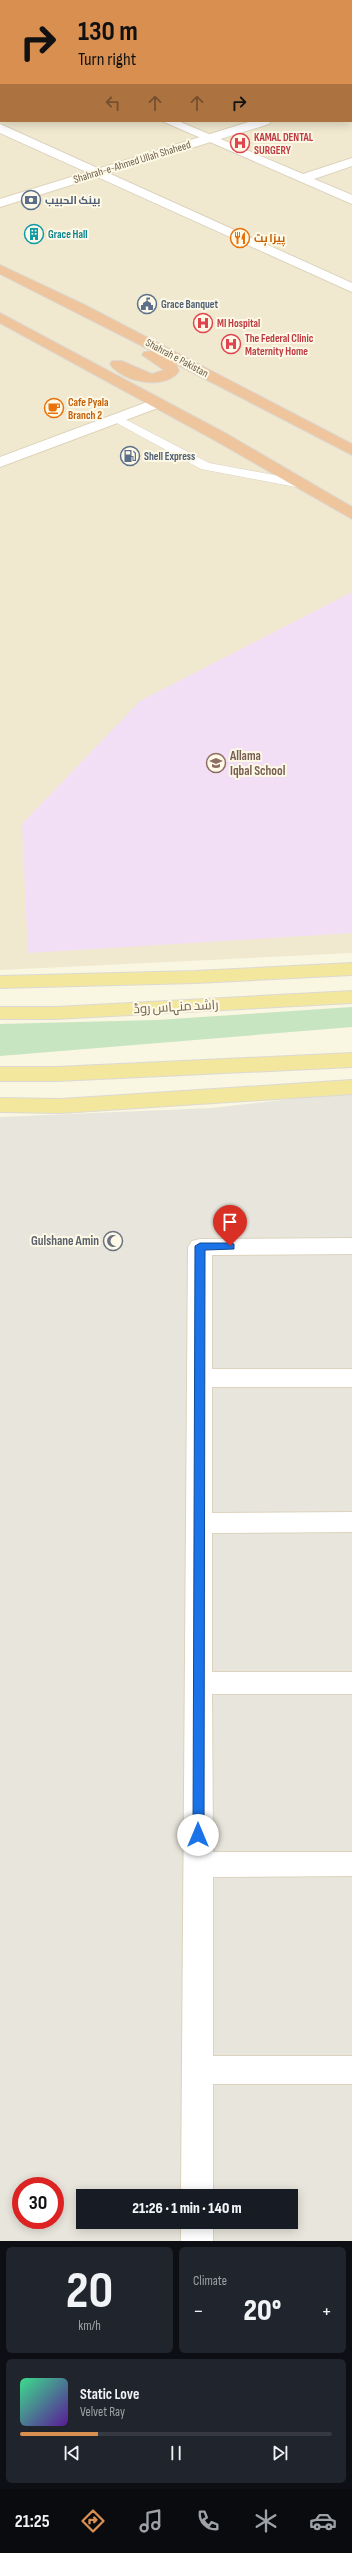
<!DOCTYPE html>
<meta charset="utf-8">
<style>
:root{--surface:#171b24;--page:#20242c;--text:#f1f3f6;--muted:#9ea1a6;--line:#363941;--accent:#d88f50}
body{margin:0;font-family:"Sofia Sans Condensed",Cairo,sans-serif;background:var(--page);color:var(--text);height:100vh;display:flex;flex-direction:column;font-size:15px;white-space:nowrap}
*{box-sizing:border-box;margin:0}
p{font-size:13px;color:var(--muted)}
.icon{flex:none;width:22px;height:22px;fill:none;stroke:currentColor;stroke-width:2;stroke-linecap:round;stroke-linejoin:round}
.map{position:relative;height:2241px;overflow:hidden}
.panel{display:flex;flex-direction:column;gap:6px;padding:6px;background:#0d0f14;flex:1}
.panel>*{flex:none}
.top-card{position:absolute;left:0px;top:0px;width:352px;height:122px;box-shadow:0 2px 10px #0003;background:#d88f50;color:#111;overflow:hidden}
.speed{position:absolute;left:12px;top:2177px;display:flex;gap:8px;font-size:20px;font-weight:700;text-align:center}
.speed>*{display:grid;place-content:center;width:52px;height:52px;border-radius:50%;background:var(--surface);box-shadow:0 2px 10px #0003;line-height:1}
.speed .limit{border:6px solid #d22;background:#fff;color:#111}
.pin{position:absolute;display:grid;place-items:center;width:34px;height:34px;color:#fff;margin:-41px -17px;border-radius:50% 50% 50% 0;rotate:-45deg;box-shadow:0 0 4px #0007}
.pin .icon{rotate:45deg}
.me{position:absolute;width:44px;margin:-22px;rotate:0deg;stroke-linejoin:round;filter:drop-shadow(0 0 3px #0008)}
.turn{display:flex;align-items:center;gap:14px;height:84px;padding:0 12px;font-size:18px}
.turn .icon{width:52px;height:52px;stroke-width:2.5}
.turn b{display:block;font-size:28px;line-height:34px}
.lanes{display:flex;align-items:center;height:38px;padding:0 12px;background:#0003;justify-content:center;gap:20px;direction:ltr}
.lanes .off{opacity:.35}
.big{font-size:30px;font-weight:800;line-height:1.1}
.panel .card{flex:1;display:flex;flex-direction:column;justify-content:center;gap:6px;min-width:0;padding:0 14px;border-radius:6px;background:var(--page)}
.panel .dial{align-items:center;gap:0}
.dial b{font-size:52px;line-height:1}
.song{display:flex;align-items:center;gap:12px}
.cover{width:48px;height:48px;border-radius:6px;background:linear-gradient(135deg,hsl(150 70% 55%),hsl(270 70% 35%))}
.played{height:4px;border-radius:2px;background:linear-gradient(90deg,var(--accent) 25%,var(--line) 25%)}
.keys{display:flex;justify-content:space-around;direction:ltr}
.heat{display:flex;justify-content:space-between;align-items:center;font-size:22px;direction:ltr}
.panel .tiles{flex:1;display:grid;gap:6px;grid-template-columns:1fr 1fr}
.card:last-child{grid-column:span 2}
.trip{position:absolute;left:76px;top:2189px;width:222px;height:40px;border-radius:0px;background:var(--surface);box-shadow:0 2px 10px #0003;font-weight:800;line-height:40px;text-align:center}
.tabs{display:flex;height:64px;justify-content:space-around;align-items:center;background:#090b0e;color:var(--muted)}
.tabs .icon{width:28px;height:28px}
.tabs .active{color:var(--accent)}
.tabs b{font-size:18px;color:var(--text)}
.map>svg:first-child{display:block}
.residential{fill:#f0e9d0}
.industrial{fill:#e8e5dc;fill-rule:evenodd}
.education{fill:#f2def5}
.green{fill:#c7e5c1}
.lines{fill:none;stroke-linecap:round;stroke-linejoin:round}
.lane-casing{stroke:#dcd3be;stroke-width:1}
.street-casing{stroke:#dcd3be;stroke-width:2}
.secondary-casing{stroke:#ded3b9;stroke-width:2}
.primary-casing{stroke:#dcd9d4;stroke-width:2}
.highway-casing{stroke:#dcd9d4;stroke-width:2}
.lane{fill:#fff;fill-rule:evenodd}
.street{fill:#fff;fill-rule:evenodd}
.secondary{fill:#fff;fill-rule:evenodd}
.primary{fill:#f3e79e;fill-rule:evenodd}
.highway{fill:#eec59d;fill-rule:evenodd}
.route{fill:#1a73e8;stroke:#114b97}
.labels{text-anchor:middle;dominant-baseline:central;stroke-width:4;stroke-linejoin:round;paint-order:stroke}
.far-health-label{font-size:11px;font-weight:bold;fill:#be3a42;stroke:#fdf9e6;text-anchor:start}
.far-street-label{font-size:11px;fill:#6d5f4a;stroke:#fdf9e6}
.far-service-label{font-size:11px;font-weight:bold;fill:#4e5e75;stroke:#fdf9e6;text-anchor:start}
.far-culture-label{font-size:11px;font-weight:bold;fill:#0d838f;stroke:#fdf9e6;text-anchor:start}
.far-food-label{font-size:11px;font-weight:bold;fill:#c56008;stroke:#fdf9e6;text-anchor:start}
.education-label{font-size:13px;font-weight:bold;fill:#785e54;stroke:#fdf9e6;text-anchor:start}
.street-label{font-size:13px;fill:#6d5f4a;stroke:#fdf9e6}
.worship-label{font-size:13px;font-weight:bold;fill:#5b616d;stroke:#fdf9e6;text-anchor:end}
</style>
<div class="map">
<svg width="352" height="2241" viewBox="0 0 352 2241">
<rect width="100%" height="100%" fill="#f9f6e1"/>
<!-- residential -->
<path class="residential" d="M0,0H352L351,91V1H1V121H351L352,91V953L0,970Z"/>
<!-- industrial -->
<path class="industrial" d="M352,1092V2241H0V1117L212,1108ZM21,2186H55V2220H21ZM83,2196H291V2222H83Z"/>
<!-- education -->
<path class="education" d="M352,592V933L28,953L22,824L140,701Z"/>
<!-- green -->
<path class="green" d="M352,1007V1027L0,1056V1024L157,1020Z"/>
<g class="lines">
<!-- lane casing -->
<g class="lane-casing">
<path id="lane" d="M117,415L209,463L306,481L312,485L306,489L201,469L113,421V417Z"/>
</g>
<!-- street casing -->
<g class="street-casing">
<path id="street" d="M122,0H136L121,1Z
M287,0H301L286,1Z
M351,28H352V34H351Z
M0,46L1,47V55L0,54Z
M351,82L352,83V91L351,90Z
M162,121H178L303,174L352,158V166L314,179L352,195V204Z
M0,124L352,283V292L0,133Z
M352,1238V1254L212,1255V1369H352V1387H212V1513L352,1512V1532L212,1533V1672H352V1694H212L213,1852H352V1876L213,1877V2056H352V2084H213V2196H181L188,1247L192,1241L200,1239Z
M181,2222H213V2241H181Z"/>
</g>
<!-- secondary casing -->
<g class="secondary-casing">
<path id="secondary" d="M351,90H352V98H351Z
M252,121H271L269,124L0,207V199Z
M158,398L166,403L163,406L0,467V457Z"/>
</g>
<!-- primary casing -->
<g class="primary-casing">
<path id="primary" d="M352,963V975L195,983L0,988V976L195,971Z
M352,991V1003L56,1019H0V1007H56Z
M352,1053V1067L57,1081H0V1067H57Z
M352,1080V1094L61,1113L0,1112V1098L61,1099Z"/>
</g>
<!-- highway casing -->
<g class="highway-casing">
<path id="highway" d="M0,265L85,305L352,444V455L176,364L179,371C166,391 122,382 110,364L112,361H122L152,374L164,370L142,355L144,352L152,351L0,274Z
M0,313L227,434L352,507V519L216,441L0,323Z"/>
</g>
<!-- lane -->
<use href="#lane" class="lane"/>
<!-- street -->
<use href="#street" class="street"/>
<!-- secondary -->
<use href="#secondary" class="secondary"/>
<!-- primary -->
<use href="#primary" class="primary"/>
<!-- highway -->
<use href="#highway" class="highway"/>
</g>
<!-- route -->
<path class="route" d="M230,1243L234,1244V1249L205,1250L204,1835L198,1840L193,1835L195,1246L200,1243Z"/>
<!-- icons -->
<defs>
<g id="hospital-ring" transform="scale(1)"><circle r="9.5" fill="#fdf9e6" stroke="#e0444e" stroke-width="1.5"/><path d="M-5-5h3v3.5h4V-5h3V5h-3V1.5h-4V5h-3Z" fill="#e0444e"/></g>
<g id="bank-ring" transform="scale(1)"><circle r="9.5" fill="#fdf9e6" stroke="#5c6f8a" stroke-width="1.5"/><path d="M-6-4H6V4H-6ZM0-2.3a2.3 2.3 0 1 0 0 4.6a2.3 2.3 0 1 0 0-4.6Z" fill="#5c6f8a"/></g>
<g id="building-ring" transform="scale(1)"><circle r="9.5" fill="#fdf9e6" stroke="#0f9aa8" stroke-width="1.5"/><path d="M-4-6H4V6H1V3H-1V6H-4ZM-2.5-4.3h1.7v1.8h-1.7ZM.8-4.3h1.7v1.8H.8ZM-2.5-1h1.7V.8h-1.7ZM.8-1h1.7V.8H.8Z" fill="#0f9aa8"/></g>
<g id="restaurant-ring" transform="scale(1)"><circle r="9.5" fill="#fdf9e6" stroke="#e8710a" stroke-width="1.5"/><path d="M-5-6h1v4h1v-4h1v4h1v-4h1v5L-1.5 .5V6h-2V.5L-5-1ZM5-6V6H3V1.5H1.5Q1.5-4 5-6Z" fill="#e8710a"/></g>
<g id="civic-ring" transform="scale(1)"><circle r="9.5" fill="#fdf9e6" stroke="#5c6f8a" stroke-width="1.5"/><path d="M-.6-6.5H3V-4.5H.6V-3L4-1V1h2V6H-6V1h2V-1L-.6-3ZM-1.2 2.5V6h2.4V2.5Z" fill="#5c6f8a"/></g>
<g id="cafe-ring" transform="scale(1)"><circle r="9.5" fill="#fdf9e6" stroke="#e8710a" stroke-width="1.5"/><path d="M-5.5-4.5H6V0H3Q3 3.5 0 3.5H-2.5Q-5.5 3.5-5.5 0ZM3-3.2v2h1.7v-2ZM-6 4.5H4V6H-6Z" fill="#e8710a"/></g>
<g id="fuel-ring" transform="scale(1)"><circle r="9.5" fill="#fdf9e6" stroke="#5c6f8a" stroke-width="1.5"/><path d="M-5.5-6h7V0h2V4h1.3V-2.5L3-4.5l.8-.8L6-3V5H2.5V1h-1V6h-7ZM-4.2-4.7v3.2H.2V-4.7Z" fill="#5c6f8a"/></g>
<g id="school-ring" transform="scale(1)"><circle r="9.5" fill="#fdf9e6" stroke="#8d6e63" stroke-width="1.5"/><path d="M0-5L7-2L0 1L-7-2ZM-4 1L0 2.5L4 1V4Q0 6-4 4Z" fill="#8d6e63"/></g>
<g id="mosque-ring" transform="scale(1)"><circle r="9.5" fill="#fdf9e6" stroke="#6b7280" stroke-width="1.5"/><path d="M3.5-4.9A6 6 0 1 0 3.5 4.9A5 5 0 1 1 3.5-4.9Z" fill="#6b7280"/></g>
</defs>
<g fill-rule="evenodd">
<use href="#hospital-ring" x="240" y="143"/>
<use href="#bank-ring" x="31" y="200"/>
<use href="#building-ring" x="34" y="234"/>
<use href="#restaurant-ring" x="240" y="238"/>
<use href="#civic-ring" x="147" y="304"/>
<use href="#hospital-ring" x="203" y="323"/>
<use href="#hospital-ring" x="231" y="344"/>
<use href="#cafe-ring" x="54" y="408"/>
<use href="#fuel-ring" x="130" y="456"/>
<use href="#school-ring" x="216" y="763"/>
<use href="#mosque-ring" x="113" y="1241"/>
</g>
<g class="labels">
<!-- far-health labels -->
<g class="far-health-label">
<text x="254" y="137">KAMAL DENTAL<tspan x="254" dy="13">SURGERY</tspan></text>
<text x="217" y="323">MI Hospital</text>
<text x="245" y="338">The Federal Clinic<tspan x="245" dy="13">Maternity Home</tspan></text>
</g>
<!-- far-street labels -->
<g class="far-street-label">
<text transform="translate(132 162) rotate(-17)">Shahrah-e-Ahmed Ullah Shaheed</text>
<text transform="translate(177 358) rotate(28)">Shahrah e Pakistan</text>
</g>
<!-- far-service labels -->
<g class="far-service-label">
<text x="45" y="200">بينک الحبيب</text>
<text x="161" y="304">Grace Banquet</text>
<text x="144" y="456">Shell Express</text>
</g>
<!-- far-culture labels -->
<g class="far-culture-label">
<text x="48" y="234">Grace Hall</text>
</g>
<!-- far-food labels -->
<g class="far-food-label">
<text x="254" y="238">پیزا ہٹ</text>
<text x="68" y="402">Cafe Pyala<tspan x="68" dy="13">Branch 2</tspan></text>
</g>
<!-- education labels -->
<g class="education-label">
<text x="230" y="756">Allama<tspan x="230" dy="15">Iqbal School</tspan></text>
</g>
<!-- street labels -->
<g class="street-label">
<text transform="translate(176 1007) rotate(-3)">راشد منہاس روڈ</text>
</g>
<!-- worship labels -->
<g class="worship-label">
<text x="99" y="1241">Gulshane Amin</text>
</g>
</g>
</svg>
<div class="speed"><div class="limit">30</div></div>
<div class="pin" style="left:230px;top:1246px;background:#d93025"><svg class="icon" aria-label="arrive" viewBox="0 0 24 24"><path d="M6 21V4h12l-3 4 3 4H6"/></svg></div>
<svg class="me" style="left:198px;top:1835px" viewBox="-20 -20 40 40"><circle r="19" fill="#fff"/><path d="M0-13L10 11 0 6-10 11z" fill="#1a73e8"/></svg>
<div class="trip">21:26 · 1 min · 140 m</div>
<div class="top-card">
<div class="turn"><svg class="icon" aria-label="right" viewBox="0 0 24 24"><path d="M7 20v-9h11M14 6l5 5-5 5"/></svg><div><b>130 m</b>Turn right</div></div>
<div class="lanes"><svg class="icon off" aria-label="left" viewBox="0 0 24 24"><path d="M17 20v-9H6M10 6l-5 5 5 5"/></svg><svg class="icon off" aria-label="ahead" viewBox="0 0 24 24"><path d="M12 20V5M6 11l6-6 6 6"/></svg><svg class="icon off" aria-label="ahead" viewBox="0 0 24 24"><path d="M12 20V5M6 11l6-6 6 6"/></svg><svg class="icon" aria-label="right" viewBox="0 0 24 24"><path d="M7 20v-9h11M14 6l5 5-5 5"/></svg></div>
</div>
</div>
<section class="panel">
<div class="tiles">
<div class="card dial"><b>20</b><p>km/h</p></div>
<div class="card"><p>Climate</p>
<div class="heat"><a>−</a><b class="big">20°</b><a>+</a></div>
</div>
<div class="card">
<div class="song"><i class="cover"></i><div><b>Static Love</b><p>Velvet Ray</p></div></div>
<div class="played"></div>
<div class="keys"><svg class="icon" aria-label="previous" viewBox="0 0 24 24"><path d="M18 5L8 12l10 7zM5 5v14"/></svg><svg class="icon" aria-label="pause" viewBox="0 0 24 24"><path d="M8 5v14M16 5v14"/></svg><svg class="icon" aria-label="next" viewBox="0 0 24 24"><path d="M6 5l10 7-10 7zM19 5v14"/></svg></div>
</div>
</div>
</section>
<nav class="tabs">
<b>21:25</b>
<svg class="icon active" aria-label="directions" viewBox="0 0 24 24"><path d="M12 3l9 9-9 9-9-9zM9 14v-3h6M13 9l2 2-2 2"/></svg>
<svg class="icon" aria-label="music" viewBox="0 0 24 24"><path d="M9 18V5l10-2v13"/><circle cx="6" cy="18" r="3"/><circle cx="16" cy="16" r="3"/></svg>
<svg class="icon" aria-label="phone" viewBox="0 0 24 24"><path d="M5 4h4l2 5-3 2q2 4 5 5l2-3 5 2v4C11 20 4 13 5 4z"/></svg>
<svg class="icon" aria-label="climate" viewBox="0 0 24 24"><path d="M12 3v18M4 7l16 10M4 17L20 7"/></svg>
<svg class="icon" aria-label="car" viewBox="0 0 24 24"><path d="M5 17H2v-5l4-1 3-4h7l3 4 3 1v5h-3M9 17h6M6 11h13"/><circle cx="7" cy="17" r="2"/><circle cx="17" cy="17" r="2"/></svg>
</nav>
